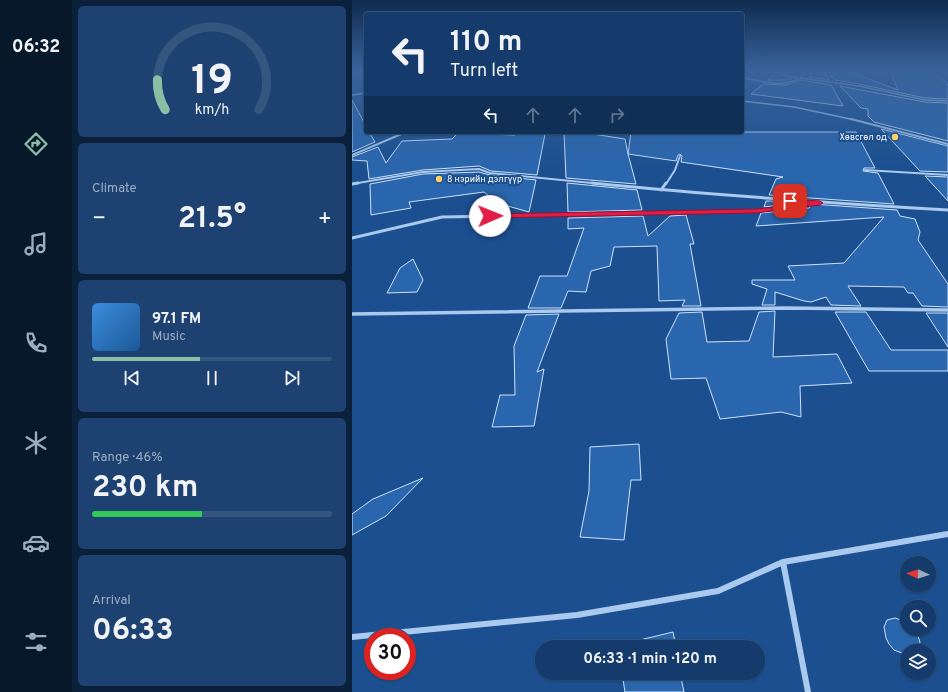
<!DOCTYPE html>
<meta charset="utf-8">
<style>
:root{--surface:#143b6b;--page:#1d4271;--text:#f1f3f6;--muted:#9dadc1;--line:#33557e;--accent:#8abfa5}
body{margin:0;font-family:Overpass,sans-serif;background:var(--page);color:var(--text);height:100vh;display:flex;flex-direction:column;font-size:15px;white-space:nowrap}
*{box-sizing:border-box;margin:0}
p{font-size:13px;color:var(--muted)}
.icon{flex:none;width:22px;height:22px;fill:none;stroke:currentColor;stroke-width:2;stroke-linecap:round;stroke-linejoin:round}
.map{position:relative;flex:1;overflow:hidden}
.sheet{display:flex;flex-direction:column;gap:6px;padding:6px;background:#0b203b;width:280px}
.sheet>*{flex:none}
.banner{position:absolute;left:12px;top:12px;width:380px;height:122px;border-radius:4px;box-shadow:0 1px 3px #0004,0 0 0 1px var(--line);background:#143b6b;color:var(--text);overflow:hidden}
.needle{width:26px;rotate:273deg}
.buttons{position:absolute;left:548px;top:556px;display:grid;gap:8px}
.buttons a{display:grid;place-items:center;width:36px;height:36px;border-radius:50%;background:var(--surface);box-shadow:0 1px 3px #0004,0 0 0 1px var(--line);font-size:20px}
.speed{position:absolute;left:12px;top:628px;display:flex;gap:8px;font-size:20px;font-weight:700;text-align:center}
.speed>*{display:grid;place-content:center;width:52px;height:52px;border-radius:50%;background:var(--surface);box-shadow:0 1px 3px #0004,0 0 0 1px var(--line);line-height:1}
.speed .limit{border:6px solid #d22;background:#fff;color:#111}
.pin{position:absolute;display:grid;place-items:center;width:34px;height:34px;color:#fff;margin:-17px;border-radius:8px;box-shadow:0 2px 6px #0006}
.me{position:absolute;width:44px;margin:-22px;rotate:89deg;stroke-linejoin:round;filter:drop-shadow(0 0 3px #0008)}
.turn{display:flex;align-items:center;gap:14px;height:84px;padding:0 20px;font-size:18px}
.turn .icon{width:52px;height:52px;stroke-width:2.5}
.turn b{display:block;font-size:28px;line-height:34px}
.lanes{display:flex;align-items:center;height:38px;padding:0 20px;background:#0003;justify-content:center;gap:20px;direction:ltr}
.lanes .off{opacity:.35}
.big{font-size:30px;font-weight:700;line-height:1.1}
.sheet .tile{flex:1;display:flex;flex-direction:column;justify-content:center;gap:6px;min-width:0;padding:0 14px;border-radius:6px;background:var(--page)}
.sheet .dial{align-items:center;gap:0}
.dial svg{height:104px;overflow:visible;fill:none;stroke:var(--line);stroke-width:7;stroke-linecap:round;text-anchor:middle}
.dial text{fill:var(--text);stroke:none}
.song{display:flex;align-items:center;gap:12px}
.cover{width:48px;height:48px;border-radius:6px;background:linear-gradient(135deg,hsl(210 70% 55%),hsl(210 70% 35%))}
.played{height:4px;border-radius:2px;background:linear-gradient(90deg,var(--accent) 45%,var(--line) 45%)}
.keys{display:flex;justify-content:space-around;direction:ltr}
.heat{display:flex;justify-content:space-between;align-items:center;font-size:22px;direction:ltr}
.charge{height:6px;border-radius:3px;background:linear-gradient(90deg,#34c759 46%,var(--line) 0)}
.trip{position:absolute;left:183px;top:640px;width:230px;height:40px;border-radius:20px;background:var(--surface);box-shadow:0 1px 3px #0004,0 0 0 1px var(--line);font-weight:700;line-height:40px;text-align:center}
main{display:flex;flex:1;min-height:0}
.menu{display:flex;flex-direction:column;width:72px;justify-content:space-around;align-items:center;background:#08182b;color:var(--muted)}
.menu .icon{width:28px;height:28px}
.menu .current{color:var(--accent)}
.menu b{font-size:18px;color:var(--text)}
.map>svg:first-child{display:block}
.building{fill:#2a66ad;stroke:#cfe3fa}
.lines{fill:none;stroke-linecap:round;stroke-linejoin:round}
.minor-far4{stroke:#a9c9ee;stroke-width:1.5}
.minor-far3{stroke:#a9c9ee;stroke-width:2}
.minor-far2{stroke:#a9c9ee;stroke-width:3}
.minor-far1{stroke:#a9c9ee;stroke-width:3.5}
.minor{stroke:#a9c9ee;stroke-width:6}
.route{fill:#e11d48;stroke:#92132f}
.poi-dot{fill:#ffd166;stroke:#1b4f8f;stroke-width:1.5}
.labels{text-anchor:middle;dominant-baseline:central;stroke-width:4;stroke-linejoin:round;paint-order:stroke}
.far-poi-label{font-size:9px;fill:#fff;stroke:#1b4f8f;text-anchor:end}
</style>
<main>
<nav class="menu">
<b>06:32</b>
<svg class="icon current" aria-label="directions" viewBox="0 0 24 24"><path d="M12 3l9 9-9 9-9-9zM9 14v-3h6M13 9l2 2-2 2"/></svg>
<svg class="icon" aria-label="music" viewBox="0 0 24 24"><path d="M9 18V5l10-2v13"/><circle cx="6" cy="18" r="3"/><circle cx="16" cy="16" r="3"/></svg>
<svg class="icon" aria-label="phone" viewBox="0 0 24 24"><path d="M5 4h4l2 5-3 2q2 4 5 5l2-3 5 2v4C11 20 4 13 5 4z"/></svg>
<svg class="icon" aria-label="climate" viewBox="0 0 24 24"><path d="M12 3v18M4 7l16 10M4 17L20 7"/></svg>
<svg class="icon" aria-label="car" viewBox="0 0 24 24"><path d="M5 17H2v-5l4-1 3-4h7l3 4 3 1v5h-3M9 17h6M6 11h13"/><circle cx="7" cy="17" r="2"/><circle cx="17" cy="17" r="2"/></svg>
<svg class="icon" aria-label="filters" viewBox="0 0 24 24"><path d="M4 7h16M4 17h16"/><circle cx="9" cy="7" r="2"/><circle cx="15" cy="17" r="2"/></svg>
</nav>
<section class="sheet">
<div class="tile dial"><svg viewBox="0 0 100 80">
<path d="M14 69A42 42 0 1 1 86 69"/>
<path d="M14 69A42 42 0 0 1 8 46" stroke="#8abfa5"/>
<text x="50" y="56" font-size="32" font-weight="700">19</text>
<text x="50" y="72" font-size="11">km/h</text>
</svg></div>
<div class="tile"><p>Climate</p>
<div class="heat"><a>−</a><b class="big">21.5°</b><a>+</a></div>
</div>
<div class="tile">
<div class="song"><i class="cover"></i><div><b>97.1 FM</b><p>Music</p></div></div>
<div class="played"></div>
<div class="keys"><svg class="icon" aria-label="previous" viewBox="0 0 24 24"><path d="M18 5L8 12l10 7zM5 5v14"/></svg><svg class="icon" aria-label="pause" viewBox="0 0 24 24"><path d="M8 5v14M16 5v14"/></svg><svg class="icon" aria-label="next" viewBox="0 0 24 24"><path d="M6 5l10 7-10 7zM19 5v14"/></svg></div>
</div>
<div class="tile"><p>Range · 46%</p><b class="big">230 km</b><div class="charge"></div></div>
<div class="tile"><p>Arrival</p><b class="big">06:33</b></div>
</section>
<div class="map">
<svg width="596" height="692" viewBox="0 0 596 692">
<rect width="100%" height="100%" fill="#1b4f8f"/>
<!-- building -->
<path class="building" d="M460,70H472L477,80L457,77Z
M473,70H493L546,90L538,70H582L596,85V99L573,98L507,84L483,80Z
M425,72L430,75L446,77L434,80H416Z
M448,80L479,85L491,106L399,94L411,84L434,85Z
M488,86L573,102L596,103V141L522,122L516,116V109L509,108Z
M0,100L14,126V132H17L23,142L0,152Z
M529,129L596,146V172L568,171Z
M166,132L193,134L185,175L139,171L127,166L71,170L17,179L15,161L0,160V157L26,147L34,163L50,141L100,139L106,133L163,135Z
M228,132L273,139L276,154L279,132H504L523,168H512L511,171L526,173L542,204L417,195L424,179L431,177L329,162L330,156L328,154L326,155L324,161L276,154L284,184L214,178L212,133L224,134Z
M127,172L138,175L184,180L177,212L145,203L132,192L57,202L59,208L19,215L18,184L71,174Z
M573,176L596,177V201Z
M215,183L285,190L290,210L216,212Z
M414,201H418L445,203L412,207Z
M460,204L545,210L548,216L563,219L568,232L566,240L596,284V307L570,306L561,293H556L552,287L496,286L509,306L479,305L474,297L459,302L452,301L423,292V305H410L415,289L400,284V280H443L436,266L492,263L532,217L404,226L409,213L457,208Z
M334,215L342,244H338L349,306H330L333,300L307,301L305,246L262,247L258,266L239,271L234,292L216,291L209,308H176L188,276H215L232,228L216,229V218L291,216L296,236L318,216Z
M61,259L71,280L65,292L35,293L48,268Z
M423,311L421,357L485,354L500,383L448,386L449,417L429,412L368,419L354,378L319,379L314,339L327,313L350,312L355,342L397,341L407,312Z
M483,312H514L539,350H596V371H517Z
M574,313H596V347Z
M207,314L185,372L192,369L182,426L140,427L148,395H163L162,346L174,315Z
M287,444L289,480H279L272,540L228,537L237,491L238,447Z
M71,478L34,516L0,535V514L21,499Z
M543,618L555,622V629L564,630L568,642L566,651H555V655L542,650L537,644L534,638L532,627L535,620Z
M321,632L324,647H267V645Z
M270,673H328L332,692H273Z"/>
<g class="lines">
<!-- minor-far4 -->
<path class="minor-far4" d="M454,70L448,78L507,86L573,100L596,101
M390,78C410,81 430,88 448,78
M0,95L14,93
M390,101L442,107L503,120"/>
<!-- minor-far3 -->
<path class="minor-far3" d="M499,119L596,144
M0,155L54,132
M513,170L596,175
M0,184L71,172L127,169L138,173L250,184
M314,184L323,170L328,156"/>
<!-- minor-far2 -->
<path class="minor-far2" d="M240,183C359,195 477,203 596,210
M0,184L6,183
M309,190L314,183
M0,238L90,217L404,211L457,205"/>
<!-- minor-far1 -->
<path class="minor-far1" d="M0,314L435,308L596,310"/>
<!-- minor -->
<path class="minor" d="M431,562L456,692
M0,637L225,615L366,591L431,562L596,534"/>
</g>
<!-- sky -->
<linearGradient id="sky" x2="0" y2="1"><stop stop-color="#0f2b4f"/><stop offset="0.42" stop-color="#39639b"/><stop offset="1" stop-color="#39639b" stop-opacity="0"/></linearGradient>
<rect width="596" height="167" fill="url(#sky)"/>
<!-- route -->
<path class="route" d="M438,199L468,201L471,203L468,205L404,213L138,218L135,216L138,214L404,209L449,204L436,202L435,201Z"/>
<!-- markers -->
<g class="poi-dot">
<circle cx="543" cy="137" r="4"/>
<circle cx="87" cy="179" r="4"/>
</g>
<g class="labels">
<!-- far-poi labels -->
<g class="far-poi-label">
<text x="535" y="137">Хөвсгөл од</text>
<text x="95" y="179" text-anchor="start">8 нэрийн дэлгүүр</text>
</g>
</g>
</svg>
<div class="buttons">
<a><svg class="needle" viewBox="-14 -14 28 28"><path d="M0-13l5 13h-10z" fill="#e53935"/><path d="M0 13l5-13h-10z" fill="#9dadc1"/></svg></a>
<a><svg class="icon" aria-label="search" viewBox="0 0 24 24"><circle cx="10" cy="10" r="6"/><path d="M15 15l6 6"/></svg></a>
<a><svg class="icon" aria-label="layers" viewBox="0 0 24 24"><path d="M12 4l9 5-9 5-9-5zM3 14l9 5 9-5"/></svg></a>
</div>
<div class="speed"><div class="limit">30</div></div>
<div class="pin" style="left:438px;top:201px;background:#d93025"><svg class="icon" aria-label="arrive" viewBox="0 0 24 24"><path d="M6 21V4h12l-3 4 3 4H6"/></svg></div>
<svg class="me" style="left:138px;top:216px" viewBox="-20 -20 40 40"><circle r="19" fill="#fff"/><path d="M0-13L10 11 0 6-10 11z" fill="#e11d48"/></svg>
<div class="trip">06:33 · 1 min · 120 m</div>
<div class="banner">
<div class="turn"><svg class="icon" aria-label="left" viewBox="0 0 24 24"><path d="M17 20v-9H6M10 6l-5 5 5 5"/></svg><div><b>110 m</b>Turn left</div></div>
<div class="lanes"><svg class="icon" aria-label="left" viewBox="0 0 24 24"><path d="M17 20v-9H6M10 6l-5 5 5 5"/></svg><svg class="icon off" aria-label="ahead" viewBox="0 0 24 24"><path d="M12 20V5M6 11l6-6 6 6"/></svg><svg class="icon off" aria-label="ahead" viewBox="0 0 24 24"><path d="M12 20V5M6 11l6-6 6 6"/></svg><svg class="icon off" aria-label="right" viewBox="0 0 24 24"><path d="M7 20v-9h11M14 6l5 5-5 5"/></svg></div>
</div>
</div>
</main>
